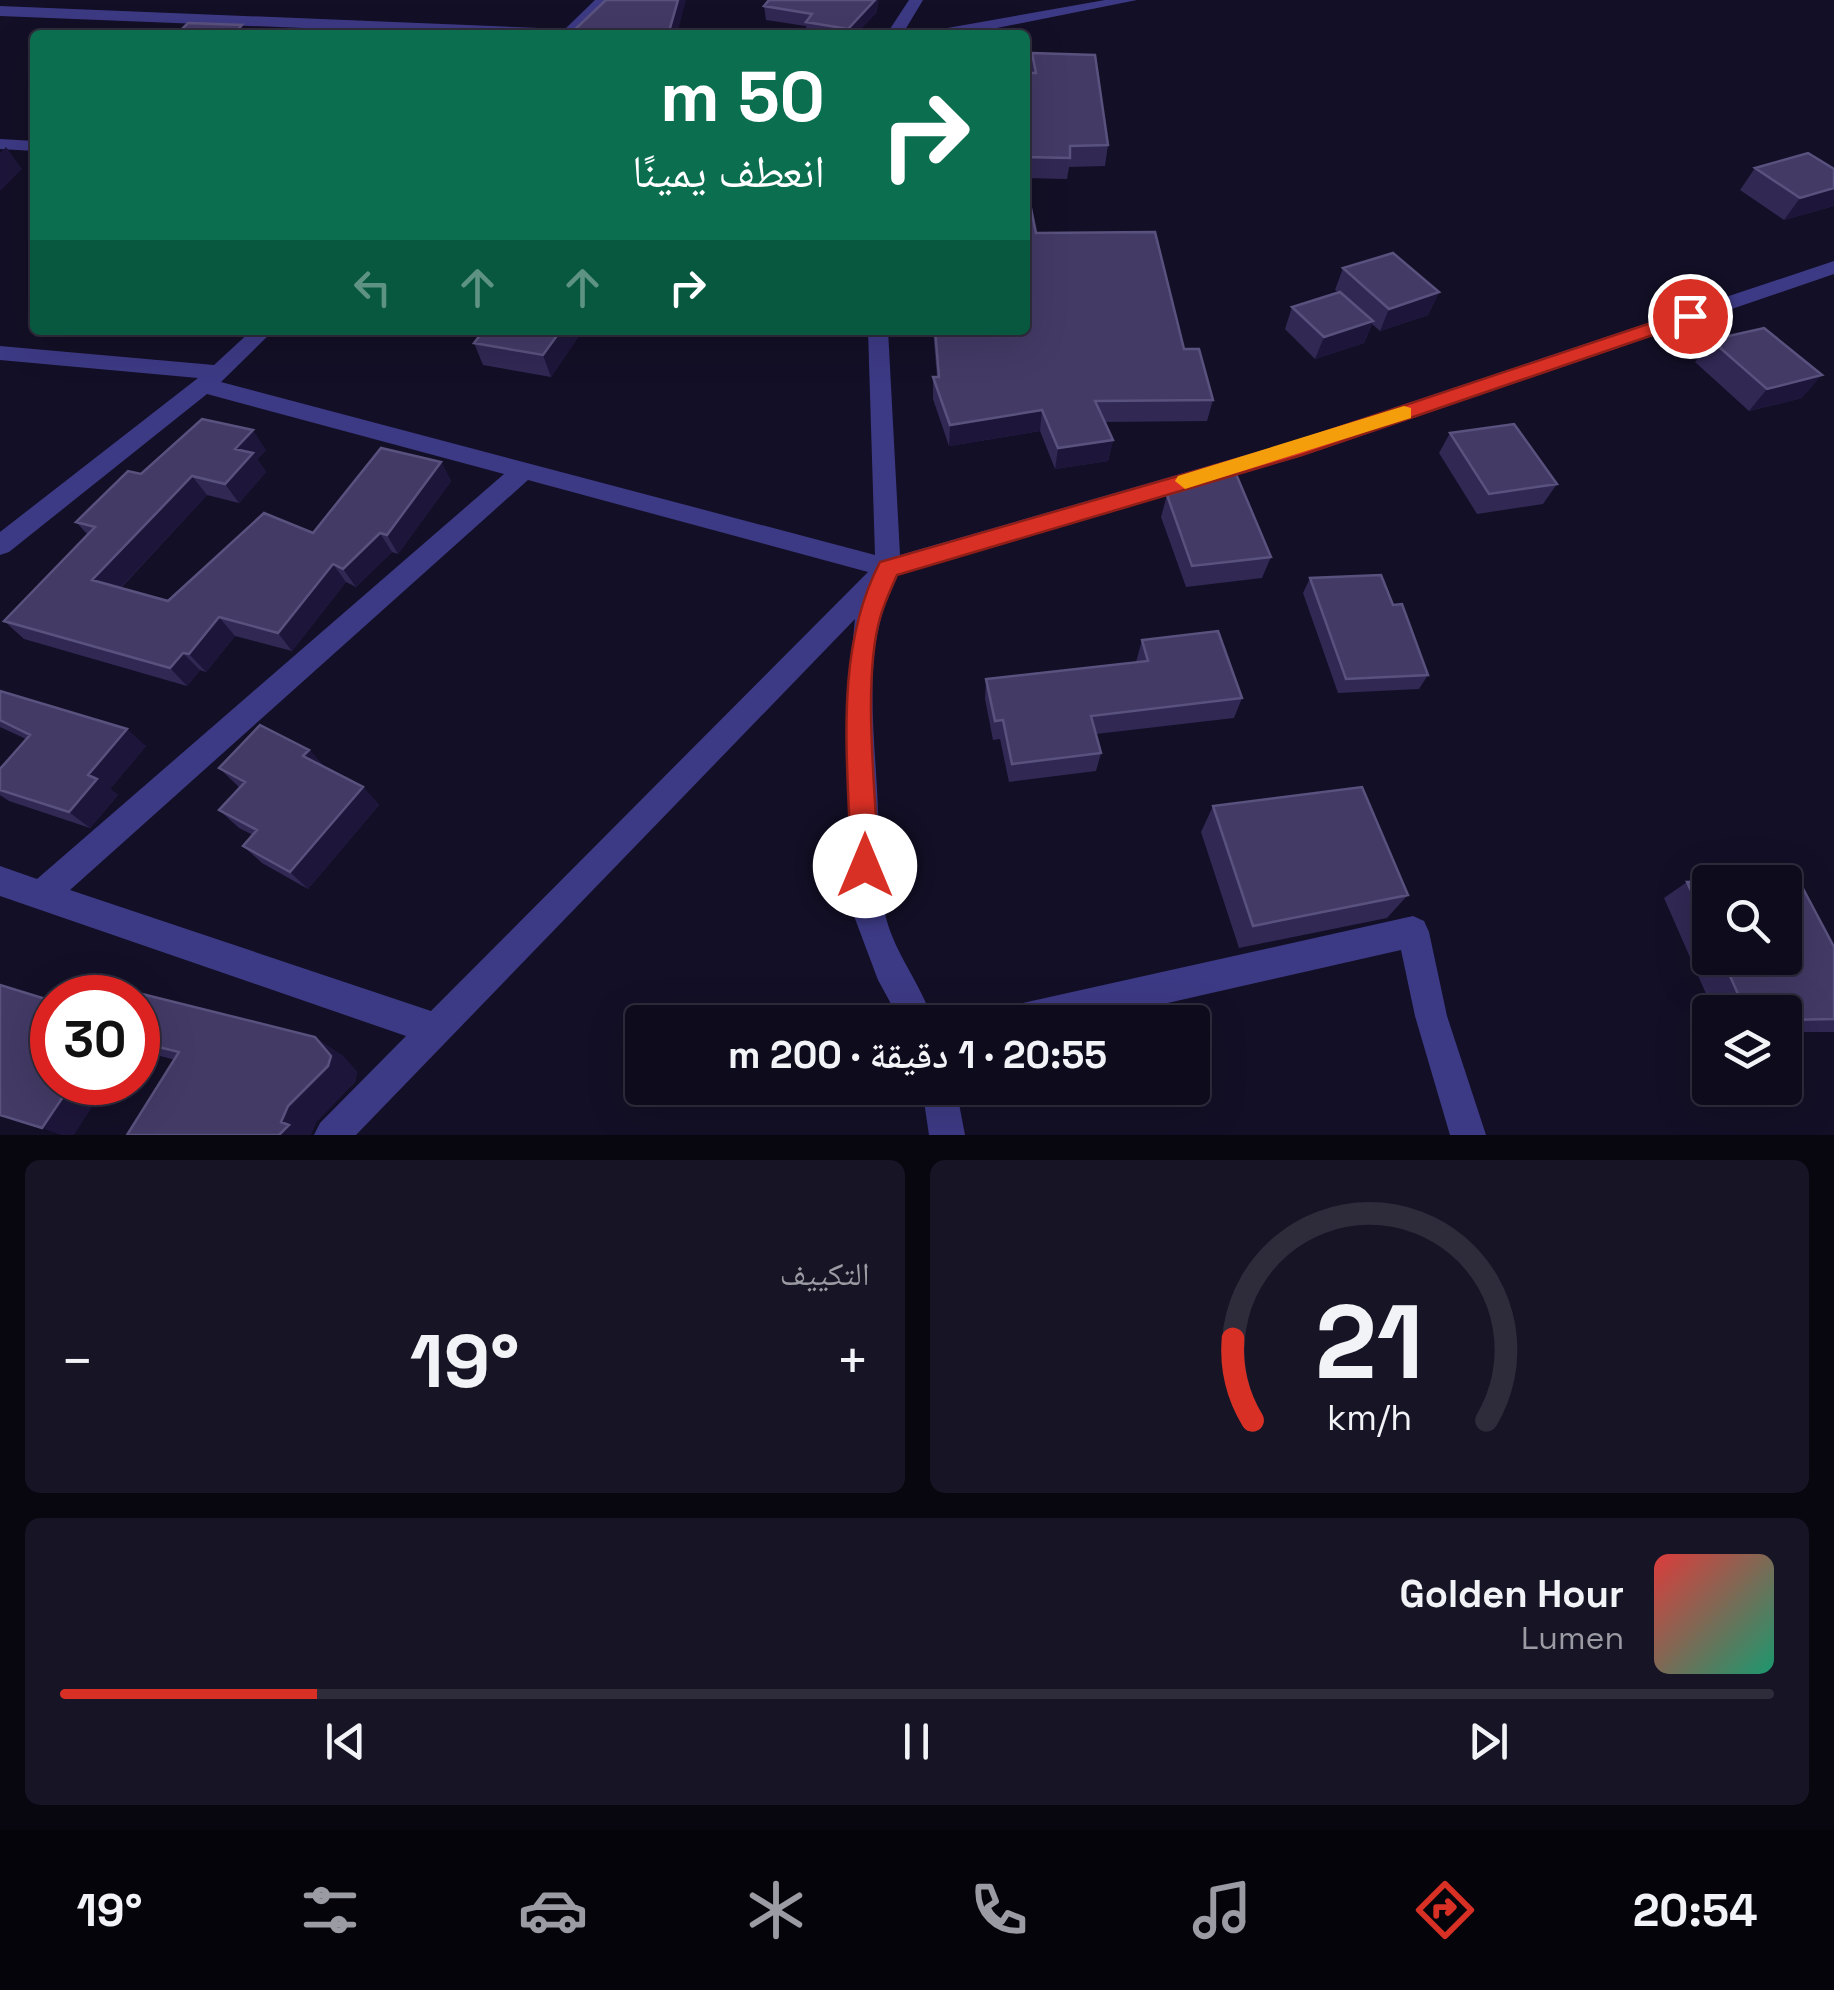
<!DOCTYPE html>
<html lang="ar">
<meta charset="utf-8">
<style>
:root{--surface:#0e0b1c;--page:#171425;--text:#f1f3f6;--muted:#9b9ba3;--line:#2e2b3b;--accent:#d93025}
body{margin:0;font-family:"Space Grotesk","Noto Naskh Arabic",sans-serif;background:var(--page);color:var(--text);direction:rtl;height:100vh;display:flex;flex-direction:column;font-size:38px;white-space:nowrap}
*{box-sizing:border-box;margin:0}
p{font-size:32px;color:var(--muted)}
.icon{flex:none;width:55px;height:55px;fill:none;stroke:currentColor;stroke-width:2;stroke-linecap:round;stroke-linejoin:round}
.map{position:relative;height:1135px;overflow:hidden;direction:ltr}
.sheet{display:flex;flex-direction:column;gap:25px;padding:25px;background:#08060f;flex:1}
.sheet>*{flex:none}
.guide{position:absolute;left:30px;top:30px;width:1000px;height:305px;border-radius:10px;box-shadow:0 10px 40px #0002,0 0 0 2px var(--line);direction:rtl;background:#0b6e4f;color:#fff;overflow:hidden}
.tools{position:absolute;left:1692px;top:865px;display:grid;gap:20px}
.tools a{display:grid;place-items:center;width:110px;height:110px;border-radius:10px;background:var(--surface);box-shadow:0 10px 40px #0002,0 0 0 2px var(--line);font-size:50px}
.speed{position:absolute;left:30px;top:975px;display:flex;gap:20px;font-size:50px;font-weight:700;text-align:center}
.speed>*{display:grid;place-content:center;width:130px;height:130px;border-radius:50%;background:var(--surface);box-shadow:0 10px 40px #0002,0 0 0 2px var(--line);line-height:1}
.speed .limit{border:15px solid #d22;background:#fff;color:#111}
.pin{position:absolute;display:grid;place-items:center;width:85px;height:85px;color:#fff;margin:-42px;border:5px solid #fff;border-radius:50%;box-shadow:0 2px 10px #0007}
.me{position:absolute;width:110px;margin:-55px;rotate:0deg;stroke-linejoin:round;filter:drop-shadow(0 0 8px #0008)}
.turn{display:flex;align-items:center;gap:35px;height:210px;padding:0 40px;font-size:45px}
.turn .icon{width:130px;height:130px;stroke-width:2.5}
.turn b{display:block;font-size:70px;line-height:85px}
.lanes{display:flex;align-items:center;height:95px;padding:0 40px;background:#0003;justify-content:center;gap:50px;direction:ltr}
.lanes .off{opacity:.35}
.big{font-size:75px;font-weight:600;line-height:1.1}
.sheet .widget{flex:1;display:flex;flex-direction:column;justify-content:center;gap:15px;min-width:0;padding:0 35px;border-radius:15px;background:var(--page)}
.sheet .dial{align-items:center;gap:0}
.dial svg{height:260px;overflow:visible;fill:none;stroke:var(--line);stroke-width:7;stroke-linecap:round;text-anchor:middle}
.dial text{fill:var(--text);stroke:none}
.song{display:flex;align-items:center;gap:30px}
.cover{width:120px;height:120px;border-radius:15px;background:linear-gradient(135deg,hsl(0 70% 55%),hsl(160 70% 35%))}
.played{height:10px;border-radius:5px;background:linear-gradient(90deg,var(--accent) 15%,var(--line) 15%)}
.keys{display:flex;justify-content:space-around;direction:ltr}
.heat{display:flex;justify-content:space-between;align-items:center;font-size:55px;direction:ltr}
.sheet .tiles{flex:1;display:grid;gap:25px;grid-template-columns:1fr 1fr}
.widget:last-child{grid-column:span 2}
.trip{position:absolute;left:625px;top:1005px;width:585px;height:100px;border-radius:10px;background:var(--surface);box-shadow:0 10px 40px #0002,0 0 0 2px var(--line);font-weight:600;line-height:100px;text-align:center;direction:rtl}
.menu{display:flex;height:160px;justify-content:space-around;align-items:center;background:#06040b;color:var(--muted)}
.menu .icon{width:70px;height:70px}
.menu .active{color:var(--accent)}
.menu b{font-size:45px;color:var(--text)}
.map>svg:first-child{display:block}
.lines{fill:none;stroke-linecap:round;stroke-linejoin:round}
.street{fill:#3d3a85;fill-rule:evenodd}
.wall{fill:#312854;fill-rule:evenodd}
.shaded-wall{fill:#1d163a}
.building{fill:#433a66;stroke:#5a527e;stroke-width:2.5}
.route{fill:#d93025;stroke:#8d1f18;stroke-width:2.5}
.slow{fill:#f59e0b}
</style>
<div class="map">
<svg width="1834" height="1135" viewBox="0 0 1834 1135">
<rect width="100%" height="100%" fill="#130f26"/>
<g class="lines">
<!-- street -->
<path class="street" d="M595,0H610L577,35H478L0,16V6L565,29Z
M909,0H923L902,35H886Z
M1105,0H1137L962,35H928L936,30Z
M0,139L35,141V151L0,149Z
M1834,261V274L1302,456L898,575C892,589 885,603 881,618C865,674 876,752 878,810C879,845 877,884 886,918C896,956 922,985 933,1022H901L878,980L854,916L846,709L855,619L356,1135H314L320,1123L406,1036L0,896V866L37,879L504,474L207,394L9,552L0,555V532L198,378L0,360V346L214,365L252,330H274L221,382L875,555L868,330H888L900,555L1288,443ZM528,480L868,572L431,1011L70,890Z
M1413,916L1424,921L1429,932L1447,1016L1486,1135H1450L1415,1016L1401,950L1084,1022H997L1002,1010L1014,1005Z
M922,1088H956L965,1135H929Z"/>
</g>
<!-- wall -->
<path class="wall" d="M764,6L877,12L855,35H807L806,26L766,20Z
M1032,53L1108,145L1105,166L1069,167L1067,179L1025,178V73H1030Z
M1755,168L1834,169V206L1784,220L1740,190Z
M1036,233L1184,349L1213,400L1207,421L1105,422L1113,440L1108,461L1055,469L1040,431L949,446L933,399V377H937L933,330H1025Z
M1343,268L1439,292L1428,315L1380,331L1372,324L1364,343L1315,359L1285,329L1292,307L1338,292L1335,290Z
M581,333L551,377L483,365L474,343Z
M1711,340L1802,398L1749,411L1695,362Z
M1450,433L1557,484L1543,504L1477,514L1439,453Z
M266,450L257,459L266,472L239,503L207,495L121,588L168,601L313,533L441,462L451,481L398,554L392,552L356,587L346,582L292,651L235,636L206,672L200,670L187,686L24,639L4,621L88,535L76,522L141,474Z
M1167,495L1271,557L1262,578L1186,587L1161,517Z
M1310,578L1393,605L1428,675L1419,689L1338,693L1303,593Z
M1142,640L1242,698L1234,718L1096,734L1101,753L1096,771L1009,782L1000,739L993,740L985,699L986,679L1136,662Z
M0,691L146,746L110,789L118,795L90,828L9,801L0,795V769L26,739L0,727Z
M309,750L326,768L363,787L379,805L308,889L262,863L243,846L253,835L239,828L219,810L240,788L219,768Z
M1213,806L1408,895L1387,918L1239,948L1201,832Z
M1799,881L1834,947V1032H1785V1012H1714L1664,898L1687,882ZM1710,882H1785V958H1710Z
M138,998L342,1055L357,1072L355,1082L317,1121L175,1060L138,1050Z"/>
<!-- shaded-wall -->
<path class="shaded-wall" d="M678,0H686L677,35H668Z
M875,0H879L877,12L855,35H848V29Z
M242,25L247,35H233Z
M6,147L22,169L0,191V153Z
M1834,188V206L1784,220L1800,198Z
M1439,292L1428,315L1380,331L1389,309Z
M1373,321L1364,343L1315,359L1324,337Z
M561,330H580L581,333L551,377L543,355Z
M1822,375L1802,398L1749,411L1767,389Z
M1042,410L1040,431L949,446L950,425Z
M253,430L266,450L257,459L266,472L239,503L225,484L235,449Z
M1113,440L1108,461L1055,469L1058,448Z
M441,462L451,481L398,554L387,535Z
M192,476L207,495L110,599L92,580Z
M380,533L392,552L356,587L343,569Z
M333,564L346,582L292,651L278,633Z
M219,617L235,636L206,672L189,654Z
M183,653L200,670L187,686L170,668Z
M127,729L146,746L110,789L118,795L90,828L69,812L88,775Z
M309,750L326,768L303,756Z
M363,787L379,805L308,889L290,872Z
M315,1037L342,1055L357,1072L355,1082L317,1121L311,1135H279L281,1122Z
M73,1082H108L74,1135H61L42,1128Z"/>
<!-- building -->
<path class="building" d="M606,0H678L668,35H569Z
M769,0H875L848,29L806,22L812,14L764,6Z
M188,23L242,25L233,35H176Z
M1032,53L1095,55L1108,145L1070,146V158L1025,157V73H1036Z
M1808,153L1834,169V188L1800,198L1755,168Z
M1025,179L1036,233L1155,232L1184,349H1199L1213,400L1095,401L1113,440L1058,448L1042,410L950,425L933,377H939L935,330H1025Z
M1393,253L1439,292L1389,309L1343,268Z
M1340,292L1373,321L1324,337L1292,307Z
M1764,328L1822,375L1767,389L1711,340Z
M484,330H561L543,355L474,343Z
M202,419L253,430L235,449L253,453L225,484L192,476L92,580L168,601L264,513L313,533L381,448L441,462L387,535L380,533L343,569L333,564L278,633L219,617L189,654L183,653L170,668L4,621L95,527L76,522L128,471L141,474Z
M1514,424L1557,484L1489,494L1450,433Z
M1236,474L1271,557L1192,566L1167,495Z
M1381,575L1393,605L1402,604L1428,675L1346,679L1310,578Z
M1218,631L1242,698L1091,716L1101,753L1012,764L1003,720L995,721L986,679L1148,661L1142,640Z
M0,691L127,729L88,775L97,779L69,812L0,790V769L30,735L0,720Z
M260,725L309,750L303,756L363,787L290,872L243,846L257,830L219,810L245,782L219,768Z
M1362,787L1408,895L1253,926L1213,806Z
M1799,881L1834,947V1019L1785,1020V1012H1746L1722,958H1785V882H1710V932L1687,882Z
M0,985L52,1001V1082H73L42,1128L0,1115Z
M130,991L315,1037L331,1056L328,1066L288,1106L281,1122L289,1125L279,1135H127L179,1052L138,1042V998H126Z"/>
<!-- route -->
<path class="route" d="M1690,310L1699,316L1697,320L1302,455L897,575C891,589 884,603 880,618C862,681 876,798 879,866L875,876L865,879L855,876L851,866C849,766 832,654 880,562L1289,444Z"/>
<!-- slow -->
<path class="slow" d="M1404,406L1411,408V418L1185,489L1175,481L1178,476Z"/>
</svg>
<div class="tools">
<a><svg class="icon" aria-label="search" viewBox="0 0 24 24"><circle cx="10" cy="10" r="6"/><path d="M15 15l6 6"/></svg></a>
<a><svg class="icon" aria-label="layers" viewBox="0 0 24 24"><path d="M12 4l9 5-9 5-9-5zM3 14l9 5 9-5"/></svg></a>
</div>
<div class="speed"><div class="limit">30</div></div>
<div class="pin" style="left:1690px;top:316px;background:#d93025"><svg class="icon" aria-label="arrive" viewBox="0 0 24 24"><path d="M6 21V4h12l-3 4 3 4H6"/></svg></div>
<svg class="me" style="left:865px;top:866px" viewBox="-20 -20 40 40"><circle r="19" fill="#fff"/><path d="M0-13L10 11 0 6-10 11z" fill="#d93025"/></svg>
<div class="trip">20:55 · 1 دقيقة · 200 m</div>
<div class="guide">
<div class="turn"><svg class="icon" aria-label="right" viewBox="0 0 24 24"><path d="M7 20v-9h11M14 6l5 5-5 5"/></svg><div><b>50 m</b>انعطف يمينًا</div></div>
<div class="lanes"><svg class="icon off" aria-label="left" viewBox="0 0 24 24"><path d="M17 20v-9H6M10 6l-5 5 5 5"/></svg><svg class="icon off" aria-label="ahead" viewBox="0 0 24 24"><path d="M12 20V5M6 11l6-6 6 6"/></svg><svg class="icon off" aria-label="ahead" viewBox="0 0 24 24"><path d="M12 20V5M6 11l6-6 6 6"/></svg><svg class="icon" aria-label="right" viewBox="0 0 24 24"><path d="M7 20v-9h11M14 6l5 5-5 5"/></svg></div>
</div>
</div>
<section class="sheet">
<div class="tiles">
<div class="widget dial"><svg viewBox="0 0 100 80">
<path d="M14 69A42 42 0 1 1 86 69"/>
<path d="M14 69A42 42 0 0 1 8 44" stroke="#d93025"/>
<text x="50" y="56" font-size="32" font-weight="700">21</text>
<text x="50" y="72" font-size="11">km/h</text>
</svg></div>
<div class="widget"><p>التكييف</p>
<div class="heat"><a>−</a><b class="big">19°</b><a>+</a></div>
</div>
<div class="widget">
<div class="song"><i class="cover"></i><div><b>Golden Hour</b><p>Lumen</p></div></div>
<div class="played"></div>
<div class="keys"><svg class="icon" aria-label="previous" viewBox="0 0 24 24"><path d="M18 5L8 12l10 7zM5 5v14"/></svg><svg class="icon" aria-label="pause" viewBox="0 0 24 24"><path d="M8 5v14M16 5v14"/></svg><svg class="icon" aria-label="next" viewBox="0 0 24 24"><path d="M6 5l10 7-10 7zM19 5v14"/></svg></div>
</div>
</div>
</section>
<nav class="menu">
<b>20:54</b>
<svg class="icon active" aria-label="directions" viewBox="0 0 24 24"><path d="M12 3l9 9-9 9-9-9zM9 14v-3h6M13 9l2 2-2 2"/></svg>
<svg class="icon" aria-label="music" viewBox="0 0 24 24"><path d="M9 18V5l10-2v13"/><circle cx="6" cy="18" r="3"/><circle cx="16" cy="16" r="3"/></svg>
<svg class="icon" aria-label="phone" viewBox="0 0 24 24"><path d="M5 4h4l2 5-3 2q2 4 5 5l2-3 5 2v4C11 20 4 13 5 4z"/></svg>
<svg class="icon" aria-label="climate" viewBox="0 0 24 24"><path d="M12 3v18M4 7l16 10M4 17L20 7"/></svg>
<svg class="icon" aria-label="car" viewBox="0 0 24 24"><path d="M5 17H2v-5l4-1 3-4h7l3 4 3 1v5h-3M9 17h6M6 11h13"/><circle cx="7" cy="17" r="2"/><circle cx="17" cy="17" r="2"/></svg>
<svg class="icon" aria-label="filters" viewBox="0 0 24 24"><path d="M4 7h16M4 17h16"/><circle cx="9" cy="7" r="2"/><circle cx="15" cy="17" r="2"/></svg>
<b>19°</b>
</nav>
